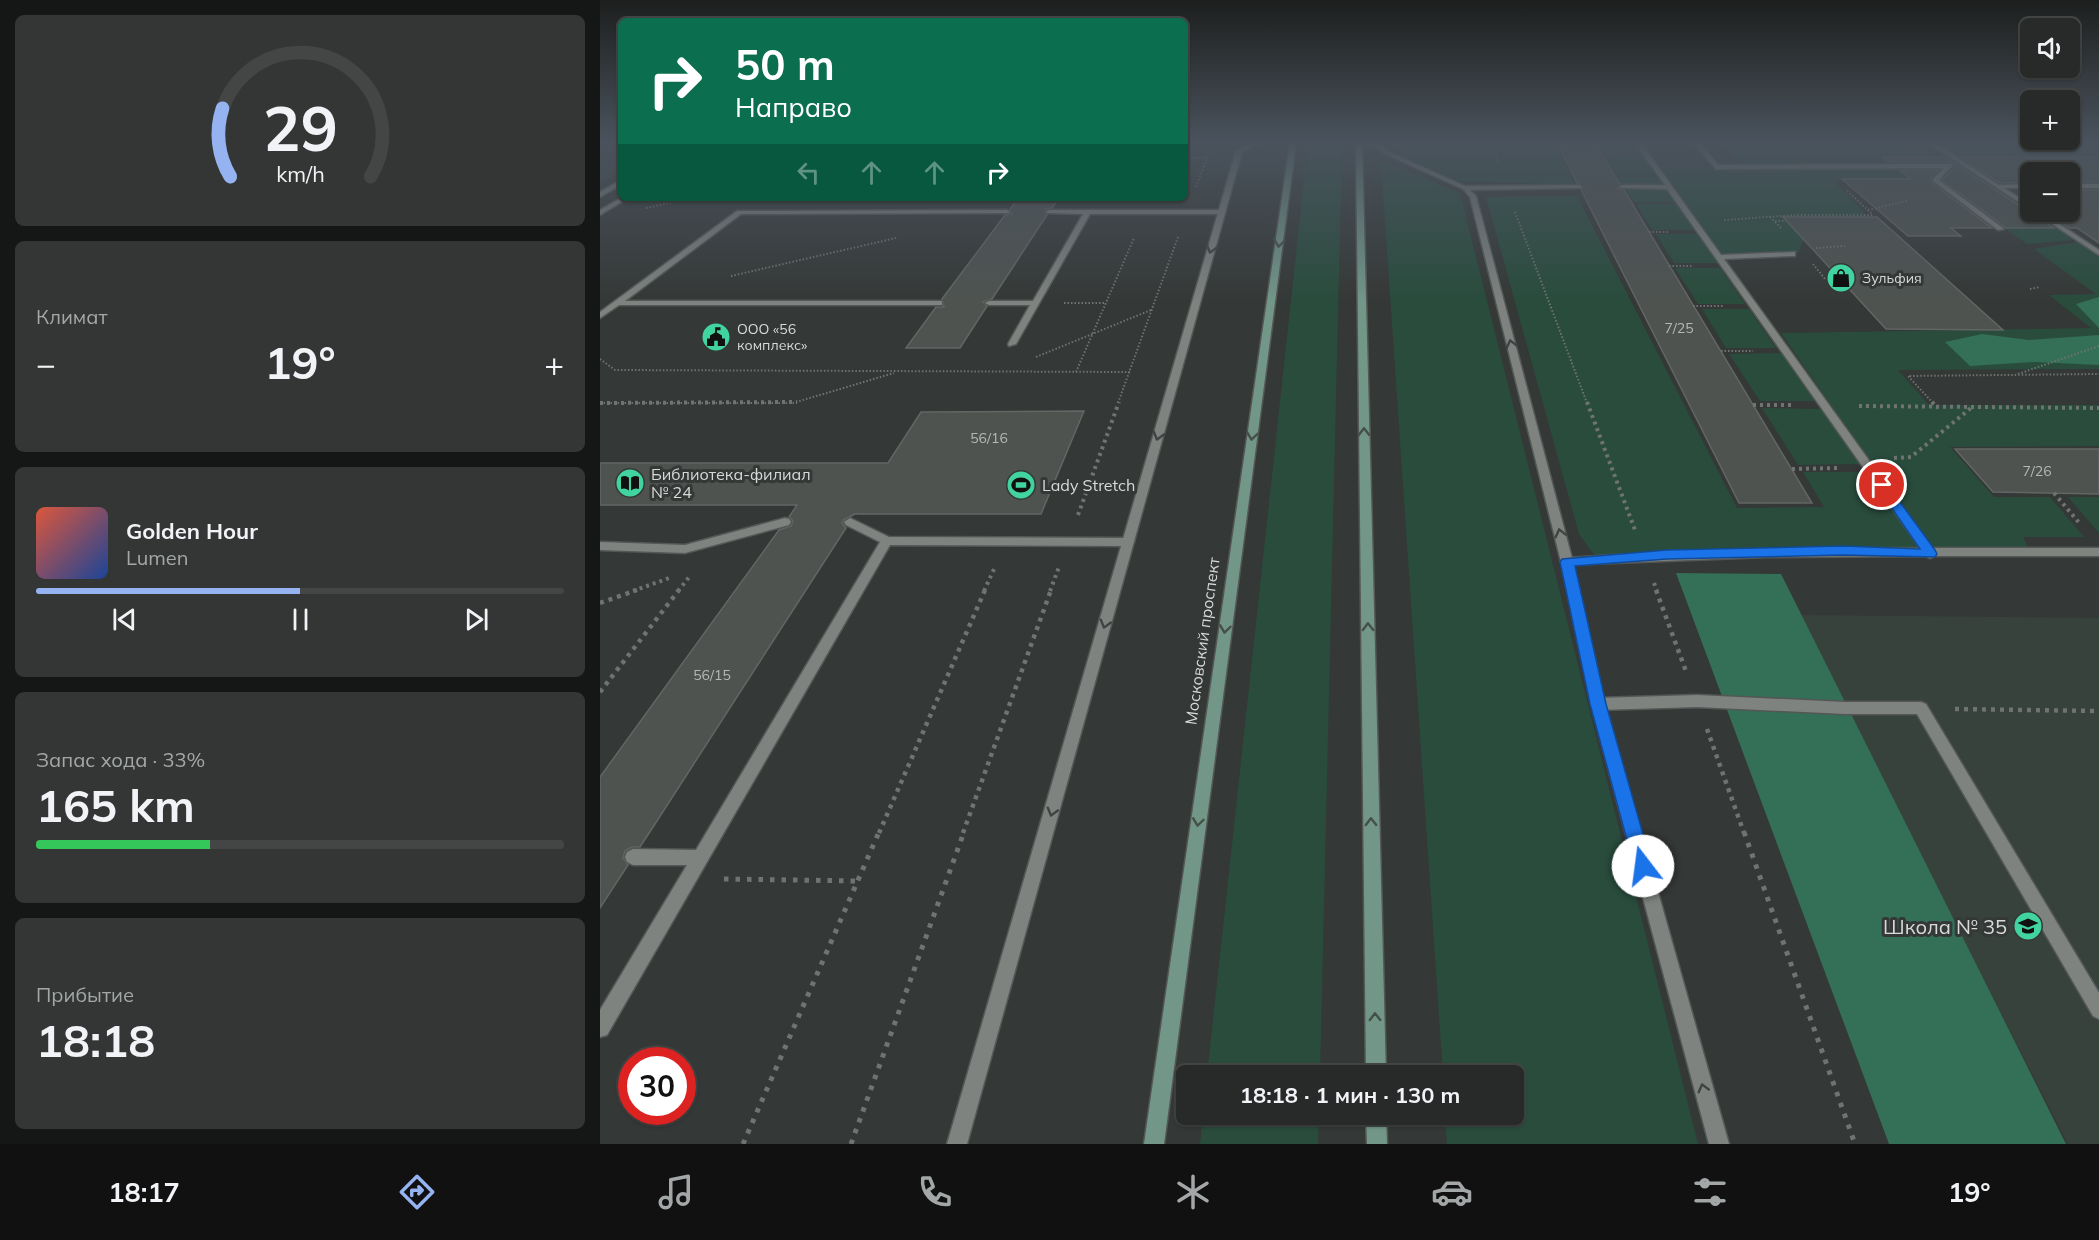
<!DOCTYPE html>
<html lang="ru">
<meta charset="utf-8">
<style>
:root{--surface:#272a28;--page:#333634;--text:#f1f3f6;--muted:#a4a7a8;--line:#434645;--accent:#95b2f1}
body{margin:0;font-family:Mulish,sans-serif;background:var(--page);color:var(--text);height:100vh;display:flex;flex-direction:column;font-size:22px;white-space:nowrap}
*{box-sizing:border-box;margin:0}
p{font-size:20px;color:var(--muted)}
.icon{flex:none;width:33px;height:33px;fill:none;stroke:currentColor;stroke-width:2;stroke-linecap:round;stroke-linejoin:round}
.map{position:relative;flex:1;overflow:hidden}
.details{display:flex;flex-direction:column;gap:15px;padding:15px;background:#151716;width:600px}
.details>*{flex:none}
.banner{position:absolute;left:18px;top:18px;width:570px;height:183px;border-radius:9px;box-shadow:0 2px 4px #0004,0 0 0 2px var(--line);background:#0b6e4f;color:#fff;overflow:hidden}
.buttons{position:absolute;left:1420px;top:18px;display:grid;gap:12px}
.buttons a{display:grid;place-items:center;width:60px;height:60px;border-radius:9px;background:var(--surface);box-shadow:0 2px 4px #0004,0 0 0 2px var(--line);font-size:30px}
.speed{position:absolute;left:18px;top:1047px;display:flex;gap:12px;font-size:30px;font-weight:700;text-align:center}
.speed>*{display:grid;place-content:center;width:78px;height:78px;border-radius:50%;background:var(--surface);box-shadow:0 2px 4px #0004,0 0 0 2px var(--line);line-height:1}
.speed .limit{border:9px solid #d22;background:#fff;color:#111}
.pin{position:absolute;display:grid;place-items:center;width:51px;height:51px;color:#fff;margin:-26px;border:3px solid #fff;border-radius:50%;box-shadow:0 2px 6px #0007}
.me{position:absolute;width:66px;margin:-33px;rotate:345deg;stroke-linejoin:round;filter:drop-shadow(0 0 4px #0008)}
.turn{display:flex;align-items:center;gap:21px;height:126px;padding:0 18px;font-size:27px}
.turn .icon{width:78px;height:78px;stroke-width:2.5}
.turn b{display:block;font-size:42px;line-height:51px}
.lanes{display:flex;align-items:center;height:57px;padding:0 18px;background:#0003;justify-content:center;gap:30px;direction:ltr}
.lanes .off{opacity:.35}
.big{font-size:45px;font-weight:700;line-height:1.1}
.details .card{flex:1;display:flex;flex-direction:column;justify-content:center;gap:9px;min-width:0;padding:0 21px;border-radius:9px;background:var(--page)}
.details .dial{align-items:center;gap:0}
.dial svg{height:156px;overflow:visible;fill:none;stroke:var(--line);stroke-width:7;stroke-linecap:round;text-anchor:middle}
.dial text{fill:var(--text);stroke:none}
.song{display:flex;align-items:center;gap:18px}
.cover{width:72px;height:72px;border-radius:9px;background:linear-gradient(135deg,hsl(10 70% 55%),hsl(220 70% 35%))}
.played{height:6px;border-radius:3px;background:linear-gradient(90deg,var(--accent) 50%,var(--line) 50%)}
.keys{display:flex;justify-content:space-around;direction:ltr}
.heat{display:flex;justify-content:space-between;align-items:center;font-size:33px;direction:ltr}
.charge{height:9px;border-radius:4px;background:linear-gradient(90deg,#34c759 33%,var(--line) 0)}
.trip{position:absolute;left:576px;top:1065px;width:348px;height:60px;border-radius:9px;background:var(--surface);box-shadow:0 2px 4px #0004,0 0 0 2px var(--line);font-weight:700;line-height:60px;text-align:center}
.dock{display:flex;height:96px;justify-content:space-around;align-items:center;background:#101110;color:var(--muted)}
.dock .icon{width:42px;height:42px}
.dock .current{color:var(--accent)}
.dock b{font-size:27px;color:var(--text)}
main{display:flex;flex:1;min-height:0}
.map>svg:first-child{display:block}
.built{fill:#38423d}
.green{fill:#294c3d}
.forest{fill:#346f58}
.building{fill:#4e5350;stroke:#626664;stroke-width:1.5}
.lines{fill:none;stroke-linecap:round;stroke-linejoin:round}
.service-casing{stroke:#545755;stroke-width:3}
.pedestrian-casing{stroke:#545755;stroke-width:3}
.minor-casing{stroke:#545755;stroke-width:3}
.secondary-casing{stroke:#545755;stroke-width:3}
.path-far3{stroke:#6f7371;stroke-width:2;stroke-dasharray:1.5 2;stroke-linecap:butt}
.path-far2{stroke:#6f7371;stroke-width:4;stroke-dasharray:3 4;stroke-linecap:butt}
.path-far1{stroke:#6f7371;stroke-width:4.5;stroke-dasharray:4 5;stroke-linecap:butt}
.path{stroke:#6f7371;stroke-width:5;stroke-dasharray:4.5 7;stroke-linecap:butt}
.service{fill:#7e8380;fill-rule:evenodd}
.pedestrian{fill:#7e8380;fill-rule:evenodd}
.minor{fill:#7e8380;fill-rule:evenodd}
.secondary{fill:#729788;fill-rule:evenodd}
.oneway{stroke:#44504a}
.oneway2{stroke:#3f4341}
.route{fill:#1a73e8;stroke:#114b97;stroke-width:1.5}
.labels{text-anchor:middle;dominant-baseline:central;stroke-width:6;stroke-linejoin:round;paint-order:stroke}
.far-poi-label{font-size:14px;fill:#d7dad8;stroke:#343836;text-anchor:start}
.number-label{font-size:14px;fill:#b5b8b6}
.poi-label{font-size:16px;fill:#d7dad8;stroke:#343836;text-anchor:start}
.street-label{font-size:16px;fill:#d7dad8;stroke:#343836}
.near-poi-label{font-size:20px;fill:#d7dad8;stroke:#343836;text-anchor:end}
</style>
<main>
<section class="details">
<div class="card dial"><svg viewBox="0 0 100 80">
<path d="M14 69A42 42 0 1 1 86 69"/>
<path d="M14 69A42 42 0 0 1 10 34" stroke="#95b2f1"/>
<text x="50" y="56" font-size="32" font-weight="700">29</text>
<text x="50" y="72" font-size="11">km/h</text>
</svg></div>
<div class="card"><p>Климат</p>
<div class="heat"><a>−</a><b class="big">19°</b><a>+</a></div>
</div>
<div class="card">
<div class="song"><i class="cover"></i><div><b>Golden Hour</b><p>Lumen</p></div></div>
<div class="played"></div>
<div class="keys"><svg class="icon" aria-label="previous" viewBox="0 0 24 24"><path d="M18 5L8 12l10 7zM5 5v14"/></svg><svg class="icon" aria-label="pause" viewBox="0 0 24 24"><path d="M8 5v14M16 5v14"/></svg><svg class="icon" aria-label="next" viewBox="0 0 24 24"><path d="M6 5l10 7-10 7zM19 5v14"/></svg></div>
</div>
<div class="card"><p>Запас хода · 33%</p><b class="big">165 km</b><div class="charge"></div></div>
<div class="card"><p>Прибытие</p><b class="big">18:18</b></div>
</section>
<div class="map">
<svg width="1499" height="1144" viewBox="0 0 1499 1144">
<rect width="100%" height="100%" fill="#343836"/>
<!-- built -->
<path class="built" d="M0,143H21V171L0,183Z
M1197,615L1499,618V1144H1468Z"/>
<!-- green -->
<path class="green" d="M708,143H742L720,1075H607Z
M787,143H954L975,185L859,181L812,161Z
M997,143H1034L1040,152H1003Z
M1121,143H1300L1305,146L1326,149L1339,157L1335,160L1141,164Z
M1336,143H1499V155L1357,158Z
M1004,154H1042L1057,175H1017Z
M781,161L860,193L1098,1144H847L845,1115L914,1114V1076L843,1075Z
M1360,164L1474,240L1427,244L1339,182L1338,180L1350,167Z
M1058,167H1339L1323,179H1242L1234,181L1268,217H1184L1203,239L1199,252L1122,254Z
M1017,177H1060L1066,185L1024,186Z
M1062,189L1067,190L1077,202H1034L1026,190Z
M977,196L1137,508L1224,507L1203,472H1267L1321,548L1125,550L995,556L979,534L886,197Z
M1036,204H1078L1095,230H1052Z
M1056,234H1097L1118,263H1074Z
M1478,242L1499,256V369L1298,370L1329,405H1499V446L1350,447L1394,497H1450L1484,537H1423L1429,549L1330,548L1181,333L1491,328L1449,295L1496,294L1434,249Z
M1075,268H1120L1145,304H1098Z
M1102,309H1149L1176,348H1126Z
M1182,353L1216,401H1160L1129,354Z
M1162,408L1221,409L1261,464L1198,465Z
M1468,497H1499V533Z
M603,1115H719L718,1144H600Z"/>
<!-- forest -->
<path class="forest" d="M1499,297V328L1476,304Z
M1382,334L1429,340L1499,335V365L1436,362L1370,366L1345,342Z
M1076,573L1181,574L1466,1144H1289Z"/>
<!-- building -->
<path class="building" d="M957,143H995L1020,184L1017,189L1024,190L1212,503H1139L981,190L984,187L977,183Z
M1282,157H1345L1454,228H1406L1342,180L1354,168L1352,162H1289Z
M1360,157H1499V182H1470V172H1431V182L1400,183Z
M1300,170H1339L1331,177L1332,183L1392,228H1351L1361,236H1308L1242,179H1311Z
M1470,190H1499V243L1477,228H1469L1444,212H1470Z
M418,198H459L452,208L445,210L447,215L392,299L383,302L387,306L360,348H306L336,307H344L342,299L405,215L412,214L410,209Z
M1183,217H1277L1403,330L1286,329Z
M484,411L441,514H255L243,520L242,523L246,528L55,824L40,847H32L25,851L23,858L28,865L0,908V777L179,530L191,526L193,521L189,517L197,505H0V463H288L321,412Z
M1355,449H1499V494L1393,492Z"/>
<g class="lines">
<!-- service casing -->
<g class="service-casing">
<path id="service" d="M1035,143H1041L1121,255L1195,252V256H1192L1124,259L1332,548H1499V556H1335L1330,558L1325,556L1166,557L963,565L961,562L963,559L967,558C1085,550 1202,548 1320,548L1067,189L1020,188L1019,187L1022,185H1065Z
M1094,143H1100L1118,165L1352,164V166L1339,180L1404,229L1398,230L1333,181V179L1344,168L1116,169Z
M1328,143H1335L1399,185L1431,184V188H1404L1431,205V210Z
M1470,184H1499V188H1470Z
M979,185L982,187L981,188L865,190L862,188L865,186Z
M21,198H28L0,215V210Z
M407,210L410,212L409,213L141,214L25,301H342V305H19L0,318V312L137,211Z
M449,210H621L624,212L621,214H490L416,344L409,346L408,344L430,305H389L385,303L389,301H433L483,214L447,213L446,212Z
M1434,212H1441L1499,250V255Z
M185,518L189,519L191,522L189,525L85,553L0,550V542L85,545Z
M250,518L289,537L528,538L534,542L528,546L290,545L7,1035L0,1037V1010L87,865H33L27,862L25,857L27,852L33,849L96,850L280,542L246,525L244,522Z
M1097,695L1245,702H1321L1326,704L1499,993V1019L1493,1016L1317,714H1245L1097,707L998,710L993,708L991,704L993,700L998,698Z"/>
</g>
<!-- pedestrian casing -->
<g class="pedestrian-casing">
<path id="pedestrian" d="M21,180V185L0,197V192Z"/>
</g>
<!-- minor casing -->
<g class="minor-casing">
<path id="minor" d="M652,143H660L642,152L367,1144H347L636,151Z
M771,143H778L789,152L867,187L876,196L973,562L1005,704L1129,1144H1109L991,704L961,562L870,197L863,189L785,154Z"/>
</g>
<!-- secondary casing -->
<g class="secondary-casing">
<path id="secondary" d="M690,143H696L564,1144H544Z
M756,143H762L786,1076H766Z
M766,1114H786L787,1144H767Z"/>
</g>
<!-- path-far3 -->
<path class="path-far3" d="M893,143L898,162
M1001,153H1015
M585,158H607
M596,187L611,147
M1247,191L1272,214
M46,208L92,198
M1268,210L1307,201
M915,212L987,403
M1170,217L1182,229
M1124,220L1196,215H1273
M1175,221H1186
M1049,232H1069
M1216,248L1245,246
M1213,264L1225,279L1241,278
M1069,266H1093
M131,276L296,238
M1430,289L1440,287
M464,303H506
M1093,306H1123
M1121,351H1153
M436,357L551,310
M0,359L15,370L530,372
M476,372L534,238
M1418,374L1499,346
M0,403H193L294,373
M518,403L578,237
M1333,403L1308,376L1499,374"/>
<!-- path-far2 -->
<path class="path-far2" d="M987,402L1035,530
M1332,402L1338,408
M0,403L197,402
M1153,405H1191
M1259,406L1499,408
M1294,458L1311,457L1371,408
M1192,469L1237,468
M1454,493L1481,525
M478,515L519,402
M1054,583L1057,591
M33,591L72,577
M78,591L90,576
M384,591L395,567
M450,591L459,567"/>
<!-- path-far1 -->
<path class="path-far1" d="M1056,590L1087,674
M0,603L37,590
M0,692L79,590
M1355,709L1499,711
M1107,729L1144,833
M279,833L385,590
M363,833L451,590"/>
<!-- path -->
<path class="path" d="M1144,832L1255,1144
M124,879L258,881
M143,1144L279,832
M251,1144L364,832"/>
<!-- service -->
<use href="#service" class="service"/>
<!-- pedestrian -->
<use href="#pedestrian" class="pedestrian"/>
<!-- minor -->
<use href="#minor" class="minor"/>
<!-- secondary -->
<use href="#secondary" class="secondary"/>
</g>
<!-- one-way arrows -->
<defs><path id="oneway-chevron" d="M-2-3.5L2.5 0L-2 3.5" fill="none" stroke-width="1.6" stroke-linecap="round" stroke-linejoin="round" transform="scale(1.5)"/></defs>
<g class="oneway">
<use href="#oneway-chevron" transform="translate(679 243) rotate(98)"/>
<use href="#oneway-chevron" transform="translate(764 432) rotate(-91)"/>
<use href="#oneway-chevron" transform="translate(652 436) rotate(98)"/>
<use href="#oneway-chevron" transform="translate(768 627) rotate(-91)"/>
<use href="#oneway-chevron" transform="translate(625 629) rotate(98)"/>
<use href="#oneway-chevron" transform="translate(598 822) rotate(98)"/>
<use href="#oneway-chevron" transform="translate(771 822) rotate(-91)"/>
<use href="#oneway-chevron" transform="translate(775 1017) rotate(-91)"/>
</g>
<g class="oneway2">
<use href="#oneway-chevron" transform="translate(611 249) rotate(106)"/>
<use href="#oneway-chevron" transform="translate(911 344) rotate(-104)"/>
<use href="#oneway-chevron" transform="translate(558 436) rotate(106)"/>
<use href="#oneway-chevron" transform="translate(960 533) rotate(-104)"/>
<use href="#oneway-chevron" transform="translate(505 624) rotate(106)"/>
<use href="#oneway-chevron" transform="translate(452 812) rotate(106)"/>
<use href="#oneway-chevron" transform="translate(1103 1088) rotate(-105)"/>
</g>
<!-- sky -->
<linearGradient id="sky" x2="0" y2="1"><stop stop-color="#1d1f1e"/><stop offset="0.47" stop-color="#4a535d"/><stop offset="1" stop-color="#4a535d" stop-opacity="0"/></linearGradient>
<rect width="1499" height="303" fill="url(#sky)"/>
<!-- route -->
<path class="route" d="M1282,481L1286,483L1335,550L1337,554L1335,557L1243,555L1067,559L975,566L1006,704L1052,866L1049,873L1043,875L1036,873L990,704L960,562L962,559L1067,550L1243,546L1320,549L1276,485Z"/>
<!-- icons -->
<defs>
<g id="shop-disc" transform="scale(1.5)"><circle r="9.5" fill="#41d4a1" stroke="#343836"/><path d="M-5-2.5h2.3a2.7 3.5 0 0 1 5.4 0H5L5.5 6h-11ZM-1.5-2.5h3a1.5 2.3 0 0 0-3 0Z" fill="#111"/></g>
<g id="civic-disc" transform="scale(1.5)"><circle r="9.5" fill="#41d4a1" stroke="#343836"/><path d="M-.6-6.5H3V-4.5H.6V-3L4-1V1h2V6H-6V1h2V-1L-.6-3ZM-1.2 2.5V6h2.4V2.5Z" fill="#111"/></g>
<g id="library-disc" transform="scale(1.5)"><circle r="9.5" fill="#41d4a1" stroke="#343836"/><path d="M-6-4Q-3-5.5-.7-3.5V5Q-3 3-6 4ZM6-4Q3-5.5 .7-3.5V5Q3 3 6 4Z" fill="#111"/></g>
<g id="stadium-disc" transform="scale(1.5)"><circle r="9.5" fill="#41d4a1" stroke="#343836"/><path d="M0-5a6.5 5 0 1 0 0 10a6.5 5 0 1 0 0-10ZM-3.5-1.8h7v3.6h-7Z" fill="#111"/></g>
<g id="school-disc" transform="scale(1.5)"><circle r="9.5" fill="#41d4a1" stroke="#343836"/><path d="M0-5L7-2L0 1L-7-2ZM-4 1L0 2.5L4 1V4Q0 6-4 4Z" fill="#111"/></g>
</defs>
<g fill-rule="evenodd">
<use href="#shop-disc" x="1241" y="278"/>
<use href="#civic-disc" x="116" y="337"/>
<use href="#library-disc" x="30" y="483"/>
<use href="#stadium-disc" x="421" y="485"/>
<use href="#school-disc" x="1428" y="926"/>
</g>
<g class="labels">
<!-- far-poi labels -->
<g class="far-poi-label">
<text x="1262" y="278">Зульфия</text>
<text x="137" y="329">ООО «56<tspan x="137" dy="16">комплекс»</tspan></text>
</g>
<!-- number labels -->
<g class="number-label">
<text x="1079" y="328">7/25</text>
<text x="389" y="438">56/16</text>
<text x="1437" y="471">7/26</text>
<text x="112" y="675">56/15</text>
</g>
<!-- poi labels -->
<g class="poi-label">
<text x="51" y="474">Библиотека-филиал<tspan x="51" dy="18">№ 24</tspan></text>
<text x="442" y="485">Lady Stretch</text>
</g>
<!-- street labels -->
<g class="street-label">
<text transform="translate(602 641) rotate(-82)">Московский проспект</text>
</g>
<!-- near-poi labels -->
<g class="near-poi-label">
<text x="1407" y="926">Школа № 35</text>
</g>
</g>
</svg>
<div class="buttons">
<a><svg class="icon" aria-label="sound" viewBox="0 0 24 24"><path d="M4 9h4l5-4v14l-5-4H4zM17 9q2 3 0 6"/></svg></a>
<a>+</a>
<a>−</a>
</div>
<div class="speed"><div class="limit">30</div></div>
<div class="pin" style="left:1282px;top:485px;background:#d93025"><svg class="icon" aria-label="arrive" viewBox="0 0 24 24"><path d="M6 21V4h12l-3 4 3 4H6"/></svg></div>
<svg class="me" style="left:1043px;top:866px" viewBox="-20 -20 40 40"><circle r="19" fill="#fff"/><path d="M0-13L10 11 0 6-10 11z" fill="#1a73e8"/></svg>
<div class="trip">18:18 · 1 мин · 130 m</div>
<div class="banner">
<div class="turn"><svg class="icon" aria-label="right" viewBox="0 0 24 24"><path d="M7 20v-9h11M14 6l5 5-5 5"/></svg><div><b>50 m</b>Направо</div></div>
<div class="lanes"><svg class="icon off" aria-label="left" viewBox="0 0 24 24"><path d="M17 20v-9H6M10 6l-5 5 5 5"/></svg><svg class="icon off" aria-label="ahead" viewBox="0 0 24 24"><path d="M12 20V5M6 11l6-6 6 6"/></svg><svg class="icon off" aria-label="ahead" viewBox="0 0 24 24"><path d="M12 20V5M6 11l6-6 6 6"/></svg><svg class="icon" aria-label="right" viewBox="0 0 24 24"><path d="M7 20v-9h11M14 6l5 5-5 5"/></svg></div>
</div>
</div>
</main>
<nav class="dock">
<b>18:17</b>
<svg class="icon current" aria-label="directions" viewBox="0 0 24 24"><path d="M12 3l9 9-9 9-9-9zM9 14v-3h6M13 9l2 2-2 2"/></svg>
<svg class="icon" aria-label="music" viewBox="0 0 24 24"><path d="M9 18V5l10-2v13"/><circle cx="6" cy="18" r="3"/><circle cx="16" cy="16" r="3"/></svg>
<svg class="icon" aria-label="phone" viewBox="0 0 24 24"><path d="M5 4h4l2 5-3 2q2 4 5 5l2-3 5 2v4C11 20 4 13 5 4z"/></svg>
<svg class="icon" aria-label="climate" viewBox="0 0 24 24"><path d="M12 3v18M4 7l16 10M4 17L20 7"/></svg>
<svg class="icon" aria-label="car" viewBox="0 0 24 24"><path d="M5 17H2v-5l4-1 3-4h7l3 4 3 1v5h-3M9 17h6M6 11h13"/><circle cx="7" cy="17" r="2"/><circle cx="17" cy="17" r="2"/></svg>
<svg class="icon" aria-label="filters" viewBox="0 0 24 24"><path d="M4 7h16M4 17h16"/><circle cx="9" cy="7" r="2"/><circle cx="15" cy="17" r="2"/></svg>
<b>19°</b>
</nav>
